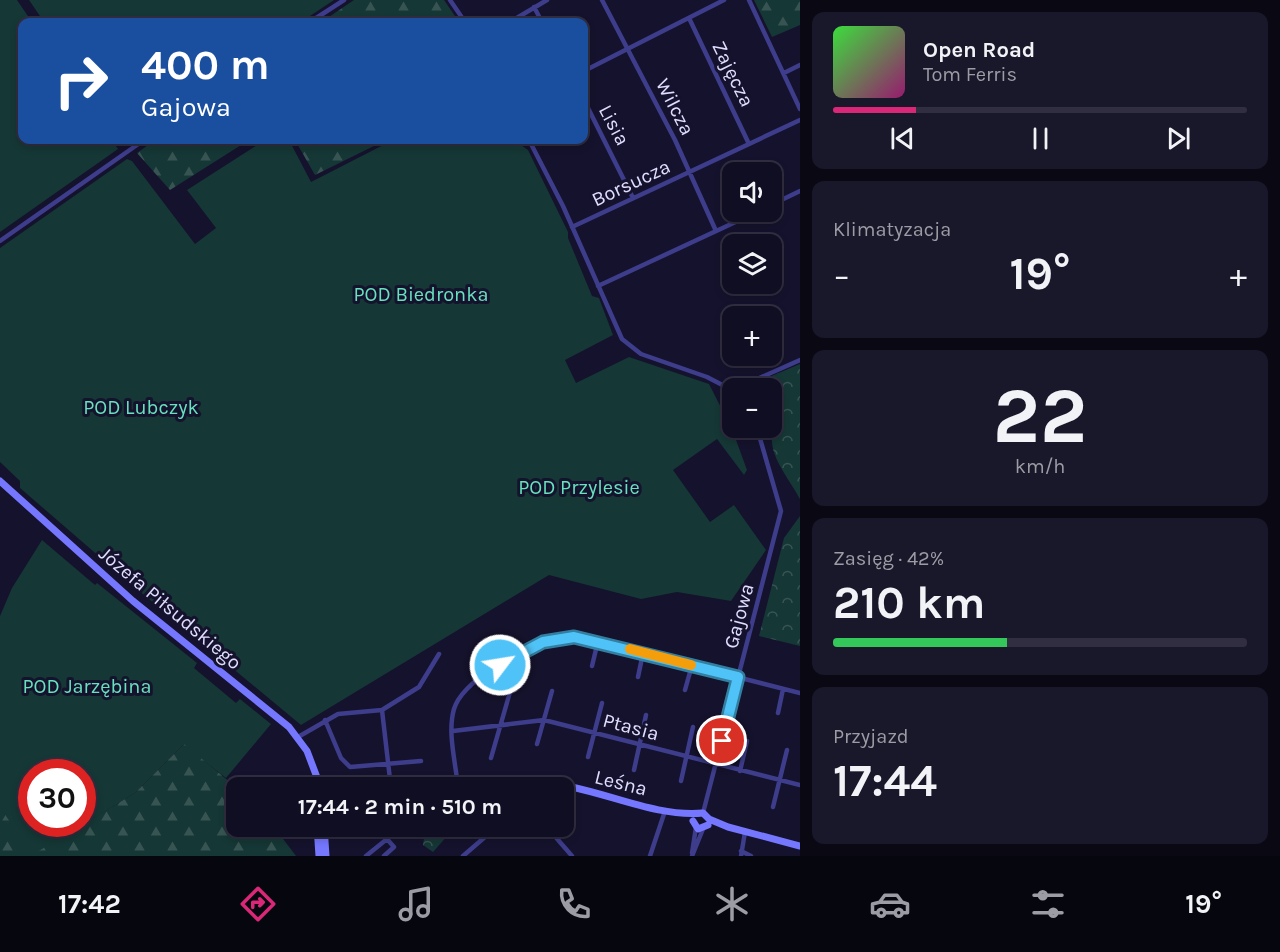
<!DOCTYPE html>
<html lang="pl">
<meta charset="utf-8">
<style>
:root{--surface:#100e22;--page:#19172a;--text:#f1f3f6;--muted:#9c9ca5;--line:#302e40;--accent:#db2777}
body{margin:0;font-family:Karla,sans-serif;background:var(--page);color:var(--text);height:100vh;display:flex;flex-direction:column;font-size:22px;white-space:nowrap}
*{box-sizing:border-box;margin:0}
p{font-size:20px;color:var(--muted)}
.icon{flex:none;width:33px;height:33px;fill:none;stroke:currentColor;stroke-width:2;stroke-linecap:round;stroke-linejoin:round}
.map{position:relative;flex:1;overflow:hidden}
.details{display:flex;flex-direction:column;gap:12px;padding:12px;background:#090813;width:480px}
.details>*{flex:none}
.guide{position:absolute;left:18px;top:18px;width:570px;height:126px;border-radius:12px;box-shadow:0 3px 9px #0003,0 0 0 2px var(--line);background:#1a4fa0;color:#fff;overflow:hidden}
.tools{position:absolute;left:722px;top:162px;display:grid;gap:12px}
.tools a{display:grid;place-items:center;width:60px;height:60px;border-radius:12px;background:var(--surface);box-shadow:0 3px 9px #0003,0 0 0 2px var(--line);font-size:30px}
.speed{position:absolute;left:18px;top:759px;display:flex;gap:12px;font-size:30px;font-weight:700;text-align:center}
.speed>*{display:grid;place-content:center;width:78px;height:78px;border-radius:50%;background:var(--surface);box-shadow:0 3px 9px #0003,0 0 0 2px var(--line);line-height:1}
.speed .limit{border:9px solid #d22;background:#fff;color:#111}
.pin{position:absolute;display:grid;place-items:center;width:51px;height:51px;color:#fff;margin:-26px;border:3px solid #fff;border-radius:50%;box-shadow:0 2px 6px #0007}
.me{position:absolute;width:66px;margin:-33px;rotate:59deg;stroke-linejoin:round;filter:drop-shadow(0 0 4px #0008)}
.turn{display:flex;align-items:center;gap:21px;height:126px;padding:0 24px;font-size:27px}
.turn .icon{width:78px;height:78px;stroke-width:2.5}
.turn b{display:block;font-size:42px;line-height:51px}
.big{font-size:45px;font-weight:700;line-height:1.1}
.details .card{flex:1;display:flex;flex-direction:column;justify-content:center;gap:9px;min-width:0;padding:0 21px;border-radius:12px;background:var(--page)}
.details .dial{align-items:center;gap:0}
.dial b{font-size:78px;line-height:1}
.song{display:flex;align-items:center;gap:18px}
.cover{width:72px;height:72px;border-radius:9px;background:linear-gradient(135deg,hsl(120 70% 55%),hsl(320 70% 35%))}
.played{height:6px;border-radius:3px;background:linear-gradient(90deg,var(--accent) 20%,var(--line) 20%)}
.keys{display:flex;justify-content:space-around;direction:ltr}
.heat{display:flex;justify-content:space-between;align-items:center;font-size:33px;direction:ltr}
.charge{height:9px;border-radius:4px;background:linear-gradient(90deg,#34c759 42%,var(--line) 0)}
.trip{position:absolute;left:226px;top:777px;width:348px;height:60px;border-radius:12px;background:var(--surface);box-shadow:0 3px 9px #0003,0 0 0 2px var(--line);font-weight:700;line-height:60px;text-align:center}
.dock{display:flex;height:96px;justify-content:space-around;align-items:center;background:#06060e;color:var(--muted)}
.dock .icon{width:42px;height:42px}
.dock .current{color:var(--accent)}
.dock b{font-size:27px;color:var(--text)}
main{display:flex;flex:1;min-height:0}
.map>svg:first-child{display:block}
.green{fill:#153735;fill-rule:evenodd}
.forest{fill:url(#forest-firs)}
.park{fill:url(#park-crowns)}
.lines{fill:none;stroke-linecap:round;stroke-linejoin:round}
.street{stroke:#3d3d8c;stroke-width:4.5}
.secondary{stroke:#7577ff;stroke-width:7}
.route-casing{stroke:#337fa1;stroke-width:15}
.route{stroke:#4fc3f7;stroke-width:10}
.slow{stroke:#f59e0b;stroke-width:10}
.labels{text-anchor:middle;dominant-baseline:central;stroke-width:6;stroke-linejoin:round;paint-order:stroke}
.street-label{font-size:20px;fill:#e0deff;stroke:#15122d}
.park-label{font-size:20px;fill:#67e2be;stroke:#15122d}
</style>
<main>
<div class="map">
<svg width="800" height="856" viewBox="0 0 800 856">
<defs>
<pattern id="forest-firs" width="22" height="20" patternUnits="userSpaceOnUse" patternTransform="scale(1.5)"><rect width="22" height="20" fill="#153735"/><path d="M5 1l3.5 6h-7zM16 11l3.5 6h-7z" fill="#375453"/></pattern>
<pattern id="park-crowns" width="20" height="18" patternUnits="userSpaceOnUse" patternTransform="scale(1.5)"><rect width="20" height="18" fill="#153735"/><path d="M2 6a3 3 0 1 1 6 0M12 15a3 3 0 1 1 6 0" fill="none" stroke="#375453"/></pattern>
</defs>
<rect width="100%" height="100%" fill="#15122d"/>
<!-- green -->
<path class="green" d="M0,0H17L32,22H22V140H112L118,149L0,232Z
M29,0H334L301,22H44Z
M265,140H289L311,182L393,140H514L528,150L568,232V238L592,296L599,298L613,335L565,360L576,383L629,357L709,384L732,429L747,470L744,475L717,439L673,470L710,522L734,505L766,550L731,601L677,592L641,599L549,575L301,725L138,590L20,488V481L0,462V248L127,159L132,161L195,244L216,228L187,190Z
M42,540L95,585L97,583L197,663L194,668L236,703L240,699L271,724L226,778L183,745L135,793L32,856L0,808V616L12,588ZM32,772H82V824H32Z"/>
<!-- forest -->
<path class="forest" d="M354,0H444L459,22H326V19Z
M754,0H800V25L772,37Z
M155,140H249L170,190L137,153Z
M295,140H386L315,175Z
M184,744L237,788V826L274,827L296,856H0V807L32,855L135,793Z"/>
<!-- park -->
<path class="park" d="M800,364V499C788,476 763,451 775,424L771,419V388H752L750,385Z
M800,516V646L759,636L784,538Z
M426,826H455V827L433,852L423,845Z"/>
<g class="lines">
<!-- street -->
<path class="street" d="M450,0L465,22
M602,0L675,140L716,231
M749,0L800,109
M534,7L542,22
M689,18L749,144
M310,22L344,0
M510,22L547,0
M584,71L724,0
M784,73L800,65
M584,100L633,198
M529,140L563,206L622,339L641,354L707,377L732,390
M771,205L800,191
M572,227L800,120
M0,241L144,140
M598,286L757,212
M737,388L800,360
M592,666L598,641
M638,677L643,653
M685,690L692,665
M382,710L391,788
M778,713L783,689
M325,720L341,758L350,767L421,761
M453,731L544,720L800,785
M298,737L338,714L382,710L419,687L439,654
M537,744L552,691
M588,757L602,703
M491,758L510,692
M634,770L646,715
M740,771L747,741
M681,781L693,727
M458,788C456,763 447,733 454,709C462,682 519,649 545,641C559,637 572,637 587,639L800,693
M773,807L787,750
M703,813L781,511L757,428
M381,826L387,839
M546,826L572,856
M741,851L751,856
M692,853L696,827
M366,856L387,839L394,847L384,856
M463,856L485,837L513,826
M650,856L665,811
M692,856L703,829
M741,856L745,832"/>
<!-- secondary -->
<path class="secondary" d="M0,481L133,601L289,727L307,751L321,788
M483,788C514,784 545,782 576,788C617,797 661,817 703,813L709,819L728,827L800,846
M693,821L698,829L708,825
M317,826L319,856
M324,826L326,856"/>
</g>
<g class="lines">
<!-- route casing -->
<g class="route-casing">
<path id="route" d="M500,665L543,642L574,637L738,677L722,741"/>
</g>
<!-- route -->
<use href="#route" class="route"/>
<!-- slow -->
<path class="slow" d="M630,649L691,665"/>
</g>
<g class="labels">
<!-- street labels -->
<g class="street-label">
<text transform="translate(733 74) rotate(64)">Zajęcza</text>
<text transform="translate(675 107) rotate(63)">Wilcza</text>
<text transform="translate(614 125) rotate(62)">Lisia</text>
<text transform="translate(631 183) rotate(-25)">Borsucza</text>
<text transform="translate(170 608) rotate(40)">Józefa Piłsudskiego</text>
<text transform="translate(739 616) rotate(-75)">Gajowa</text>
<text transform="translate(631 727) rotate(15)">Ptasia</text>
<text transform="translate(621 783) rotate(14)">Leśna</text>
</g>
<!-- park labels -->
<g class="park-label">
<text x="421" y="294">POD Biedronka</text>
<text x="141" y="407">POD Lubczyk</text>
<text x="579" y="487">POD Przylesie</text>
<text x="87" y="686">POD Jarzębina</text>
</g>
</g>
</svg>
<div class="tools">
<a><svg class="icon" aria-label="sound" viewBox="0 0 24 24"><path d="M4 9h4l5-4v14l-5-4H4zM17 9q2 3 0 6"/></svg></a>
<a><svg class="icon" aria-label="layers" viewBox="0 0 24 24"><path d="M12 4l9 5-9 5-9-5zM3 14l9 5 9-5"/></svg></a>
<a>+</a>
<a>−</a>
</div>
<div class="speed"><div class="limit">30</div></div>
<div class="pin" style="left:722px;top:741px;background:#d93025"><svg class="icon" aria-label="arrive" viewBox="0 0 24 24"><path d="M6 21V4h12l-3 4 3 4H6"/></svg></div>
<svg class="me" style="left:500px;top:665px" viewBox="-20 -20 40 40"><circle r="17" fill="#4fc3f7" stroke="#fff" stroke-width="3"/><path d="M0-11L8 9 0 5-8 9z" fill="#fff"/></svg>
<div class="trip">17:44 · 2 min · 510 m</div>
<div class="guide">
<div class="turn"><svg class="icon" aria-label="right" viewBox="0 0 24 24"><path d="M7 20v-9h11M14 6l5 5-5 5"/></svg><div><b>400 m</b>Gajowa</div></div>
</div>
</div>
<section class="details">
<div class="card">
<div class="song"><i class="cover"></i><div><b>Open Road</b><p>Tom Ferris</p></div></div>
<div class="played"></div>
<div class="keys"><svg class="icon" aria-label="previous" viewBox="0 0 24 24"><path d="M18 5L8 12l10 7zM5 5v14"/></svg><svg class="icon" aria-label="pause" viewBox="0 0 24 24"><path d="M8 5v14M16 5v14"/></svg><svg class="icon" aria-label="next" viewBox="0 0 24 24"><path d="M6 5l10 7-10 7zM19 5v14"/></svg></div>
</div>
<div class="card"><p>Klimatyzacja</p>
<div class="heat"><a>−</a><b class="big">19°</b><a>+</a></div>
</div>
<div class="card dial"><b>22</b><p>km/h</p></div>
<div class="card"><p>Zasięg · 42%</p><b class="big">210 km</b><div class="charge"></div></div>
<div class="card"><p>Przyjazd</p><b class="big">17:44</b></div>
</section>
</main>
<nav class="dock">
<b>17:42</b>
<svg class="icon current" aria-label="directions" viewBox="0 0 24 24"><path d="M12 3l9 9-9 9-9-9zM9 14v-3h6M13 9l2 2-2 2"/></svg>
<svg class="icon" aria-label="music" viewBox="0 0 24 24"><path d="M9 18V5l10-2v13"/><circle cx="6" cy="18" r="3"/><circle cx="16" cy="16" r="3"/></svg>
<svg class="icon" aria-label="phone" viewBox="0 0 24 24"><path d="M5 4h4l2 5-3 2q2 4 5 5l2-3 5 2v4C11 20 4 13 5 4z"/></svg>
<svg class="icon" aria-label="climate" viewBox="0 0 24 24"><path d="M12 3v18M4 7l16 10M4 17L20 7"/></svg>
<svg class="icon" aria-label="car" viewBox="0 0 24 24"><path d="M5 17H2v-5l4-1 3-4h7l3 4 3 1v5h-3M9 17h6M6 11h13"/><circle cx="7" cy="17" r="2"/><circle cx="17" cy="17" r="2"/></svg>
<svg class="icon" aria-label="filters" viewBox="0 0 24 24"><path d="M4 7h16M4 17h16"/><circle cx="9" cy="7" r="2"/><circle cx="15" cy="17" r="2"/></svg>
<b>19°</b>
</nav>
